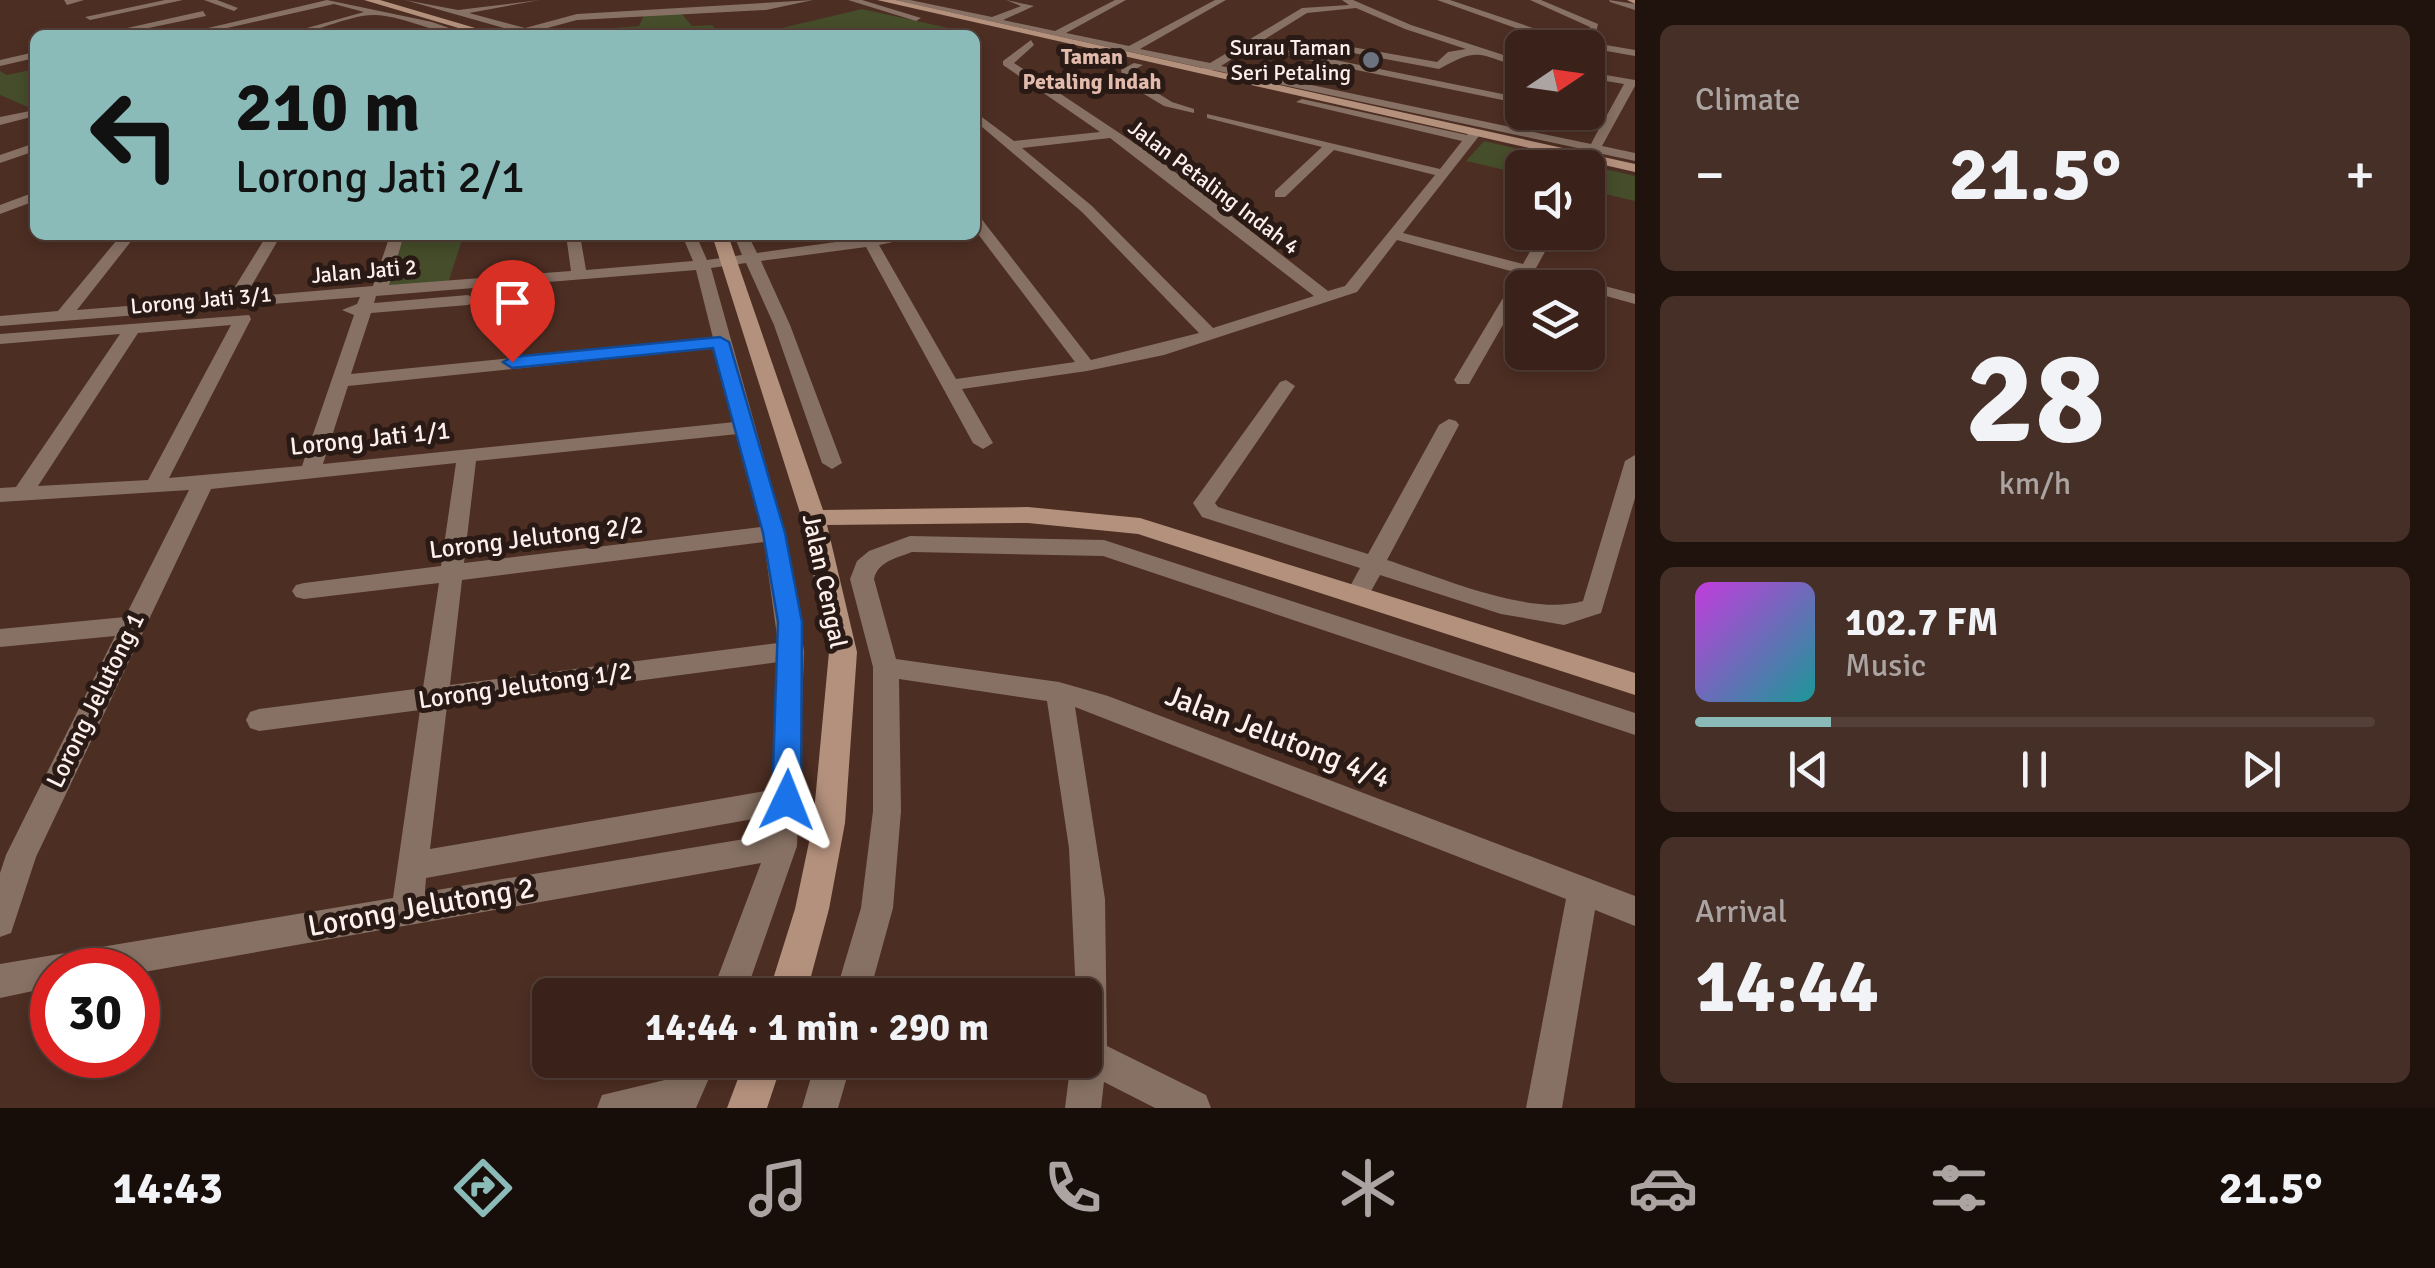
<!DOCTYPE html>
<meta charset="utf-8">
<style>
:root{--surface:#3a221a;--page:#452f27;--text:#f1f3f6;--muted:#aba4a2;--line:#543f39;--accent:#8bbbb9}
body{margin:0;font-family:Signika,sans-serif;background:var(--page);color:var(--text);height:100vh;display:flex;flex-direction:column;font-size:38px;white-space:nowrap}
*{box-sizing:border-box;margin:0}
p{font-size:32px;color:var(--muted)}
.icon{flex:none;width:55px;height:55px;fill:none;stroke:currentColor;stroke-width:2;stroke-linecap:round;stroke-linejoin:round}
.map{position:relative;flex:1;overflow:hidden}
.details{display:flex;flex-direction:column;gap:25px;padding:25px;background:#20130e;width:800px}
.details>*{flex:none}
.guide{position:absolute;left:30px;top:30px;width:950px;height:210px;border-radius:15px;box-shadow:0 5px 15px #0003,0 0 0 2px var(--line);background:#8bbbb9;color:#111;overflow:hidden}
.needle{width:65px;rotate:77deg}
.tools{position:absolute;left:1505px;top:30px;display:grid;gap:20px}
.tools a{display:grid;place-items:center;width:100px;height:100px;border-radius:15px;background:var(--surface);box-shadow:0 5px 15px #0003,0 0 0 2px var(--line);font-size:50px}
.speed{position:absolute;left:30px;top:948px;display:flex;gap:20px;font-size:50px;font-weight:700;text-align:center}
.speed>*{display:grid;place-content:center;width:130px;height:130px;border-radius:50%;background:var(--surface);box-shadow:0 5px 15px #0003,0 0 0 2px var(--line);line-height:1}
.speed .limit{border:15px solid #d22;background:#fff;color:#111}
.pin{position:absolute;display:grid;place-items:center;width:85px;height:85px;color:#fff;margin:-102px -42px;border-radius:50% 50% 50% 0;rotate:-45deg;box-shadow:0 0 10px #0007}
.pin .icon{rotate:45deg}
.me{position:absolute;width:110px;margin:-55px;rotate:2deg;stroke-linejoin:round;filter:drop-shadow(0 0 8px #0008)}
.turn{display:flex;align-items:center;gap:35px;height:210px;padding:0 40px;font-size:45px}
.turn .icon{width:130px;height:130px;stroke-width:2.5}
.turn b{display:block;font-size:70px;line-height:85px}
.big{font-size:75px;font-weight:700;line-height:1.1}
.details .card{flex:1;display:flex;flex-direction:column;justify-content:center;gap:15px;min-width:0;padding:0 35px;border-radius:15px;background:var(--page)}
.details .dial{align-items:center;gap:0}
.dial b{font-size:130px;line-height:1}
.song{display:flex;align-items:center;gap:30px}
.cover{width:120px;height:120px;border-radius:15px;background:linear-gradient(135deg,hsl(290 70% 55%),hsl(180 70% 35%))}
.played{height:10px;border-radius:5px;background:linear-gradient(90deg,var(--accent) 20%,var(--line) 20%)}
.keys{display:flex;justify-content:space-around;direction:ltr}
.heat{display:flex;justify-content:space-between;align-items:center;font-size:55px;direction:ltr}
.trip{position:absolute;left:532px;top:978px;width:570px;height:100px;border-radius:15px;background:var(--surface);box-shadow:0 5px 15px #0003,0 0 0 2px var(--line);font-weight:700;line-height:100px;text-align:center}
.tabs{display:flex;height:160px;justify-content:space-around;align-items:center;background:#170e0a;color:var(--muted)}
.tabs .icon{width:70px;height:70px}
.tabs .selected{color:var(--accent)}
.tabs b{font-size:45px;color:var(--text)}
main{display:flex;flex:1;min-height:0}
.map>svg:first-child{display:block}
.green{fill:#454d2a}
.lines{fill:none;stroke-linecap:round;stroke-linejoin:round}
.street{fill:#877164;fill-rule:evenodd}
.secondary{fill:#b4917d;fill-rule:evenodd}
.shaded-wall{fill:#4d3753}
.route{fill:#1a73e8;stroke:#114b97;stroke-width:2.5}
.worship-dot{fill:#6b7280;stroke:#291a15;stroke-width:4}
.labels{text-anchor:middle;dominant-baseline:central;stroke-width:10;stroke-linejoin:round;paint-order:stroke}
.far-poi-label{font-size:22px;fill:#fdf0ec;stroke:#291a15;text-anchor:end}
.far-neighbourhood-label{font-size:22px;font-weight:bold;fill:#e2bbad;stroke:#291a15}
.far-street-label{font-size:22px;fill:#fdf0ec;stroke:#291a15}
.street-label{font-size:25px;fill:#fdf0ec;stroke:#291a15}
.near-street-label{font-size:30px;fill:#fdf0ec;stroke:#291a15}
</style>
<main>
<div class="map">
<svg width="1635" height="1108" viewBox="0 0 1635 1108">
<rect width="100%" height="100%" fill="#4d2e23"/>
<!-- green -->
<path class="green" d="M862,9L962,31L886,35L885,28L883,35H752Z
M681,13L692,26L712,25L717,30L733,29L737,35H526L639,26L644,15Z
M35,69V110L0,95V71L7,75Z
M1484,141L1635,176V201L1588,190V168H1522V174L1466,161Z
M404,235H477L463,237L448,283L386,288Z"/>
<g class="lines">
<!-- street -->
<path class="street" d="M64,0H84L67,5Z
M165,0H183L90,20L85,17Z
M204,0H217L238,8L234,11Z
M327,0L432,22L469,35C436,35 408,17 376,15C348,14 314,35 282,35L364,12L334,4L196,35H178Z
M405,0L458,10L540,0L469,13L525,28L577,14L813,0L766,10L577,20L525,34Z
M848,0H862L921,18L916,21Z
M894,0H910L992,17L1021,6L1006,0L1034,6L1003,20L1055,31L1115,0H1126L1066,33L1129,46L1215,0H1226L1140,49L1210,63L1302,8L1349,5L1342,0H1353L1411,25L1522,61V67C1478,56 1481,45 1439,69L1348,52L1352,47L1437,62L1448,52L1466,49L1405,29L1356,8L1307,13L1257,44L1522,98V104L1249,48L1221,66L1591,144L1603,121L1574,112L1588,110L1607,115L1624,84L1588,78V72L1635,80V86L1602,146L1635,153V161L1598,153L1589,162L1583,158L1587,150L1213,70L1205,74L1200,71L1203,68Z
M1437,0H1450L1560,37L1584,41L1590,27L1530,0H1541L1598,24L1594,43L1635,50V56L1555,42Z
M1609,0L1635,4V10L1610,2Z
M203,11L206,16L115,35H96Z
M1031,40L1034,45L1014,63L1157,158L1328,291L1345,286L1435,175L1334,150L1285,197H1275V191L1322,147L1207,118V114L1440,169L1462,141L1296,102L1302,99L1467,135L1471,130H1479V136L1403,233L1523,264L1541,232H1556L1536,268L1635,294V304L1588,291V288L1531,276L1469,384H1457L1454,380L1518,273L1397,240L1357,292L1164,355L1087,371L962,389L993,443L983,449L973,443L866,247L761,261L790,325L842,463L832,469L822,463L774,325L746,263L711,268L785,533L804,651L797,846L745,995H711L761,863L138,973V970H52V987L0,998V964L393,898L420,710L259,731L250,728L246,720L250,712L259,709L423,688L439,583L304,599L296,597L292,591L296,585L304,583L441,566L456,463L211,489L36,857L11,933L0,937V873L6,855L115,636L0,647V629L125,617L189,490L0,502V488L16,487L120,334L0,344V334L249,315L251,319L169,478L302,466L354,315L342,310L357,304L360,297L0,326V316L58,311L121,235H136L77,310L228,298L267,235H281L245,297L373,286L390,235H404L389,285L571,271L566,235H580L586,270L693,261L682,235H696L707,260L742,255L734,235H748L757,253L886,235H925L879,245L956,379L1075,362L975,230V216L980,217L1091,360L1199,333L1082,212L975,121V112L1014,141L1100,132L1003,65V61ZM1110,138L1314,296L1213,328L1092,206L1022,148ZM696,270L713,338L351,374L371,313L468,305L476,300L468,295L374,303L376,296ZM231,325L148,480L38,486L138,333ZM716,348L735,422L323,464L348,386ZM738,434L761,527L464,563L476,461ZM764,542L778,643L450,685L462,580ZM779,662L771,790L430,849L447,706ZM769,816L768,835L425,892L426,878Z
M35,52V58L0,66V60Z
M1134,63L1143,65L1132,71L1133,78L1172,102L1194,109V113L1164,106L1124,82L1121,70Z
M35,110V116L0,125V117Z
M35,143V151L0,163V155Z
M35,192V201L0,214V205Z
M1286,380L1295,386L1215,503L1218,507L1368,554L1439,425L1449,419L1456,421L1459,425L1387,560C1440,577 1530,617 1583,601L1625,461L1635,455V498L1601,613L1564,625L1501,614L1380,575L1366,600H1350L1346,594L1360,568L1202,517L1193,503L1280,382Z
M910,536L1104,540L1635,713V735L1103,556L912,552C897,558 878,561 874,579L896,659L1059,682L1108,696L1635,896V926L1595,910L1562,1108H1526L1566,899L1075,707L1105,899L1107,1046L1206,1095L1211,1108H1155L1104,1082L1101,1108H1065L1071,1060H1085V995H1076L1069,848L1047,701L899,679L901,811L893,908L869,995H835L861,908L873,811V667L850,579L857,561L869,551Z
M681,1060H717L696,1108H597L602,1095L673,1078Z
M816,1060H852L838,1108H802Z"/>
<!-- secondary -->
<path class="secondary" d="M364,0H380L499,35H482Z
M877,0H895L1635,164V172Z
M1627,0H1635V4Z
M712,235H728L823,510L1028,507L1140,518L1635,673V695L1138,534L1028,523L827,525L857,652L845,823L829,909L806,995H768L795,909L813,823L829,652L802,519Z
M745,1060H783L767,1108H727Z"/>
</g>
<!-- shaded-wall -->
<path class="shaded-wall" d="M774,235H795L774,238Z"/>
<!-- route -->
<path class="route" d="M720,337L729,342L785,533L802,622L801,800L797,809L787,813L777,809L772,800L778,622L763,533L713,348L512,368L503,362L512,357Z"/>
<!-- markers -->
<circle class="worship-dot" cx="1371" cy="60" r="10"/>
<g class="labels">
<!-- far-poi labels -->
<g class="far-poi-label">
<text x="1351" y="47">Surau Taman<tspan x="1351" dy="25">Seri Petaling</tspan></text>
</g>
<!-- far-neighbourhood labels -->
<g class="far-neighbourhood-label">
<text x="1092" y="56">Taman<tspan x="1092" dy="25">Petaling Indah</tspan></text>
</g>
<!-- far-street labels -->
<g class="far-street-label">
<text transform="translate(1214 187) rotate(37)">Jalan Petaling Indah 4</text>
<text transform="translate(364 271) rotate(-5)">Jalan Jati 2</text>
<text transform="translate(201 300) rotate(-5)">Lorong Jati 3/1</text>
</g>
<!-- street labels -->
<g class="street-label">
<text transform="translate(370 438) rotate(-6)">Lorong Jati 1/1</text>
<text transform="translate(536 537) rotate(-7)">Lorong Jelutong 2/2</text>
<text transform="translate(825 581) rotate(78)">Jalan Cengal</text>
<text transform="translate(525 685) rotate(-8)">Lorong Jelutong 1/2</text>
<text transform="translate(95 700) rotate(-64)">Lorong Jelutong 1</text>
</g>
<!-- near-street labels -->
<g class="near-street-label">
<text transform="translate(1278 737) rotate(21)">Jalan Jelutong 4/4</text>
<text transform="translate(421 907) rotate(-10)">Lorong Jelutong 2</text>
</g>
</g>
</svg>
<div class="tools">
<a><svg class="needle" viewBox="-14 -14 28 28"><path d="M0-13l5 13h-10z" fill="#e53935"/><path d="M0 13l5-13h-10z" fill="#aba4a2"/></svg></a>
<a><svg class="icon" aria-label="sound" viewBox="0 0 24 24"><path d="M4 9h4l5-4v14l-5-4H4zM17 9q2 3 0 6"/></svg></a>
<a><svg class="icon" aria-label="layers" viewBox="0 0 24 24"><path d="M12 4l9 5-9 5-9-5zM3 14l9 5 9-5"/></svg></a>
</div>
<div class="speed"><div class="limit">30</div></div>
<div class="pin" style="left:512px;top:362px;background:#d93025"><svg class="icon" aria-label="arrive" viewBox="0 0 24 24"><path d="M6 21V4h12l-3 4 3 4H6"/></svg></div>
<svg class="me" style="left:787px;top:800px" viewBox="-20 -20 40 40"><path d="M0-17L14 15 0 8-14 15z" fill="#1a73e8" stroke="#fff" stroke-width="4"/></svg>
<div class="trip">14:44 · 1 min · 290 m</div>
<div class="guide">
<div class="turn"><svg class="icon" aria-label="left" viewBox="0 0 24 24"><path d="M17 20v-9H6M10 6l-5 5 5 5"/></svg><div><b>210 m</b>Lorong Jati 2/1</div></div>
</div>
</div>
<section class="details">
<div class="card"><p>Climate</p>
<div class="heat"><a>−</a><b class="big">21.5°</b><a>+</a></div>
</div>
<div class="card dial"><b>28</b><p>km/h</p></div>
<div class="card">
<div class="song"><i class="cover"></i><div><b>102.7 FM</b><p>Music</p></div></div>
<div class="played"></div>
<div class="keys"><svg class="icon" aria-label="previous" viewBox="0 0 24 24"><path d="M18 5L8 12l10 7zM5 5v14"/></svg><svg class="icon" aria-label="pause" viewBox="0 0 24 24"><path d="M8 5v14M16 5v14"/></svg><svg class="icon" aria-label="next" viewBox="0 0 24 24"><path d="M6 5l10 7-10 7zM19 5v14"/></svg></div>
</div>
<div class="card"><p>Arrival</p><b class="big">14:44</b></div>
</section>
</main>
<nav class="tabs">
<b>14:43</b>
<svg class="icon selected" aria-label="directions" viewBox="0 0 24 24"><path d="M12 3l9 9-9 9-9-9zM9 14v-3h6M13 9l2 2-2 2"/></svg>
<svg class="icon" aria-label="music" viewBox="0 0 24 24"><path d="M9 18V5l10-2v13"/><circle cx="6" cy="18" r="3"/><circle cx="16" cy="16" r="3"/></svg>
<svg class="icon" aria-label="phone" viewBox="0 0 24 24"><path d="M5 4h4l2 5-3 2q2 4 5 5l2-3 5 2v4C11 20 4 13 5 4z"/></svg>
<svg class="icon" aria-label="climate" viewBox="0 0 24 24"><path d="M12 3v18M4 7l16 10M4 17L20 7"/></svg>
<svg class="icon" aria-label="car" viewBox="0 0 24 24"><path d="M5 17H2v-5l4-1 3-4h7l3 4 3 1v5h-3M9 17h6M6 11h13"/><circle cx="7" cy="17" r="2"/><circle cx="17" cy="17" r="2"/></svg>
<svg class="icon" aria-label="filters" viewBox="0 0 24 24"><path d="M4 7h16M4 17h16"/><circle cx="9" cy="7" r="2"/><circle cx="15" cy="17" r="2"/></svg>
<b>21.5°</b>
</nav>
